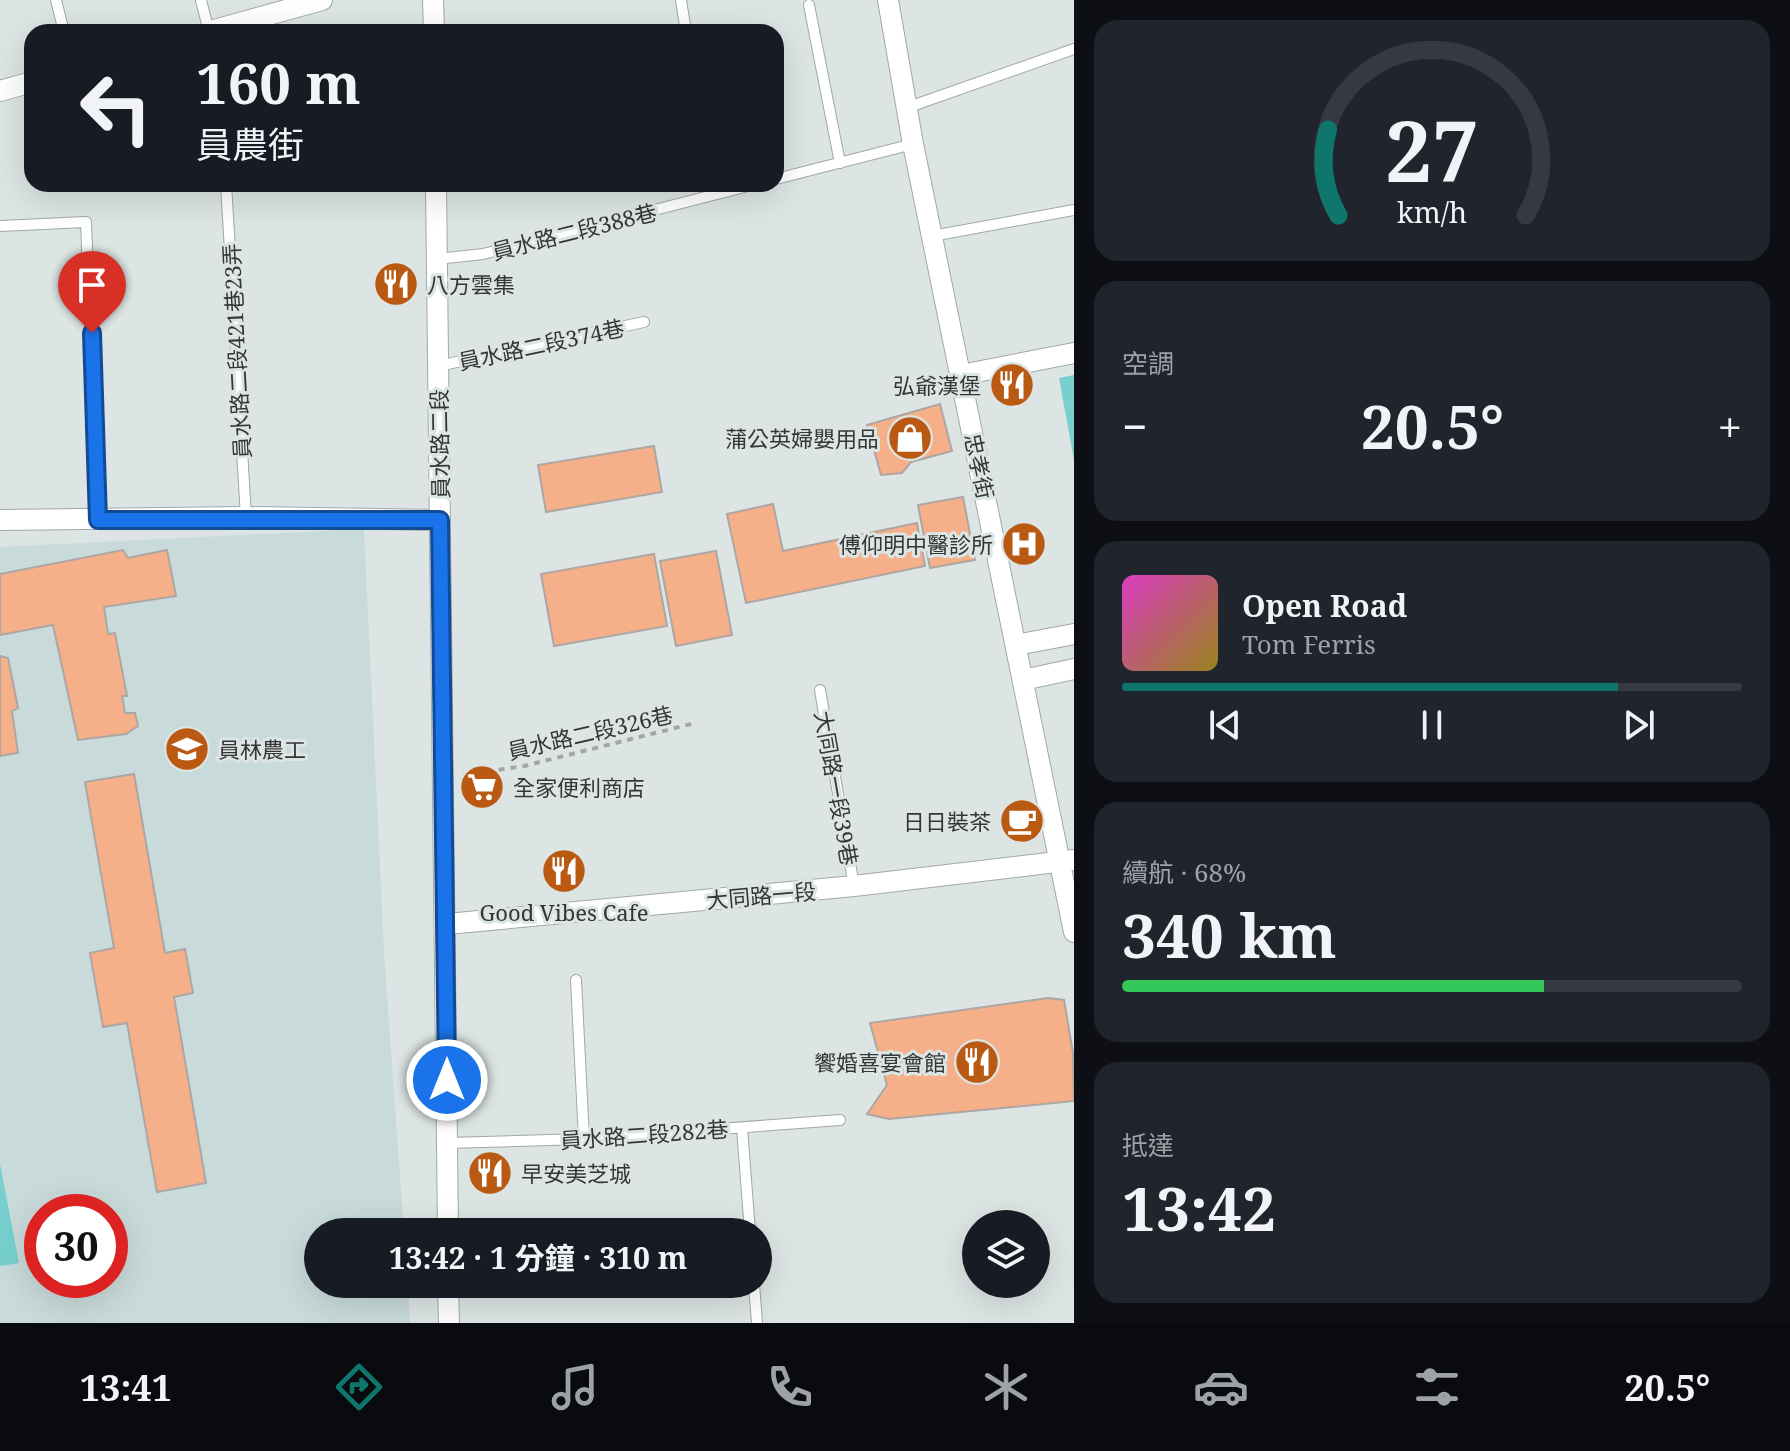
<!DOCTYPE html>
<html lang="zh-TW">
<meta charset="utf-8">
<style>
:root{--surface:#171b24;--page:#20242c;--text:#f1f3f6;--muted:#9ea1a6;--line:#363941;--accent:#0f766e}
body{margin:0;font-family:"Noto Serif","Noto Sans TC",serif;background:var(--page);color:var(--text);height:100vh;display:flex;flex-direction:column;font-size:30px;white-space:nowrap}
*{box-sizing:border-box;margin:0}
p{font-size:26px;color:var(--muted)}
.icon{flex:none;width:44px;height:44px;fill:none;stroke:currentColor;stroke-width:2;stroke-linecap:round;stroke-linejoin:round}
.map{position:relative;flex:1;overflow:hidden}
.drawer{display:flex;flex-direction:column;gap:20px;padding:20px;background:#0d0f14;width:716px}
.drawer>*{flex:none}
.top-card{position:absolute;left:24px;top:24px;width:760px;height:168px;border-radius:24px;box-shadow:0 8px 32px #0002;background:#171b24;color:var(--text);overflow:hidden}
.fabs{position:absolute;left:962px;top:1210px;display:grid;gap:16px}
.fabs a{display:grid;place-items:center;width:88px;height:88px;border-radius:50%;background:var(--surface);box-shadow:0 8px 32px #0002;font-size:40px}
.speed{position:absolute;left:24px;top:1194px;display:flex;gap:16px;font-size:40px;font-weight:700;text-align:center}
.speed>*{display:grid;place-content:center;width:104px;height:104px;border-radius:50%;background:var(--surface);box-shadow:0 8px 32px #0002;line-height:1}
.speed .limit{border:12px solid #d22;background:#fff;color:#111}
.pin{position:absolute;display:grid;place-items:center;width:68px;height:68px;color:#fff;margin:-82px -34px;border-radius:50% 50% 50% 0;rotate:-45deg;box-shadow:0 0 8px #0007}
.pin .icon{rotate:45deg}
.me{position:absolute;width:88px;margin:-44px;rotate:0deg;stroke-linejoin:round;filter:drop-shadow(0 0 6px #0008)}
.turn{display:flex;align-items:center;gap:28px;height:168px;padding:0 40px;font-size:36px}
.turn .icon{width:104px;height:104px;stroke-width:2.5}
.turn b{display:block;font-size:56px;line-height:68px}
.big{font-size:60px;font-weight:700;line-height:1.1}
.drawer .widget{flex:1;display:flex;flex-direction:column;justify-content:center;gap:12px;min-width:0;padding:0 28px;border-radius:24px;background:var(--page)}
.drawer .dial{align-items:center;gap:0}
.dial svg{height:208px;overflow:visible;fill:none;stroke:var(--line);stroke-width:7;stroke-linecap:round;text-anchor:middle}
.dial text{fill:var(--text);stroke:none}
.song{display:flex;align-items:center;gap:24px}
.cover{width:96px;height:96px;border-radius:12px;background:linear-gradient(135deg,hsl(310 70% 55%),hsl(50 70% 35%))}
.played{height:8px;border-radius:4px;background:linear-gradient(90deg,var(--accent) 80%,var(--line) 80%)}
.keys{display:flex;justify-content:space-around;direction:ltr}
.heat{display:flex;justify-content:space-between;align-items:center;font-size:44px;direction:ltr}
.charge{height:12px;border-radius:6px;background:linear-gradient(90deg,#34c759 68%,var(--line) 0)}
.trip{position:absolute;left:304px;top:1218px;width:468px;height:80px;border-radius:40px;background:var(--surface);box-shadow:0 8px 32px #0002;font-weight:700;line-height:80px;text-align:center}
.tabs{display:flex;height:128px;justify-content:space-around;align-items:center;background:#090b0e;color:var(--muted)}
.tabs .icon{width:56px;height:56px}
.tabs .on{color:var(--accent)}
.tabs b{font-size:36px;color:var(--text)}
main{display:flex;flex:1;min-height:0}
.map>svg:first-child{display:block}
.built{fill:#c8dad9;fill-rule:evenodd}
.green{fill:#77d0ce}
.building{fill:#f6b089;stroke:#ada6a3;stroke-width:2}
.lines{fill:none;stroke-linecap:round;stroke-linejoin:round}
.service-casing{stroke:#a0a8a8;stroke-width:12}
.minor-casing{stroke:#a0a8a8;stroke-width:22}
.path{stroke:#a0a7a6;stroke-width:4;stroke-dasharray:6 6;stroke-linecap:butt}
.service{stroke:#fff;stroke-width:10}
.minor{stroke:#fff;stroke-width:20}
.route-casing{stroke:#114b97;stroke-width:20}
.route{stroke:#1a73e8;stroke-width:14}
.labels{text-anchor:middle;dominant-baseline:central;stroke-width:6;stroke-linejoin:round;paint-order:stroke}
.street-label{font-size:22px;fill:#333636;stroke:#dce5e4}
.poi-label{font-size:22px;fill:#333636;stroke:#dce5e4;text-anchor:end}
</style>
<main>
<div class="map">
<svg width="1074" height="1323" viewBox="0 0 1074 1323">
<rect width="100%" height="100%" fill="#dce5e4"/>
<!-- built -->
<path class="built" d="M364,529L384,952L404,1232H318V1284H408L410,1323H0V547ZM42,1212H110V1280H42Z"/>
<!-- green -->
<path class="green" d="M1074,375V460L1059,378Z
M0,1164L19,1263L0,1266Z"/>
<!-- building -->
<path class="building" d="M940,404L952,451L911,462L902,473L881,475L867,425Z
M654,446L662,492L546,512L538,465Z
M963,497L975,560L930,568L918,505Z
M773,504L783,551L917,523L925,566L746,603L727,514Z
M123,550L128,558L167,550L176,596L104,607L108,634L115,633L127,696H122L125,713H135L138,726L126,734L78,740L53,625L0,635V574Z
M716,551L732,635L676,646L660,561Z
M654,554L667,626L554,646L541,574Z
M0,656L8,658L18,708L12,711L18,753L0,756Z
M134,774L165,953L185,949L193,993L174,997L206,1183L157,1192L127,1023L103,1027L90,953L114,948L85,782Z
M1048,998L1064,1000L1073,1053L1074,1101L889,1119L867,1114L887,1085L870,1023Z"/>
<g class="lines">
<!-- service casing -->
<g class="service-casing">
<path id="service" d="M56,0L64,32
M201,0L209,32
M681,0L686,32
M809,5L840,163
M906,108L1074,49
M776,179L913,144
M226,184L246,517
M0,226L86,222L98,520
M932,236L1074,210
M437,259L483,254L756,184
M438,366L644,322
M820,690L854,886
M576,980L584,1139
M742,1128L750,1232
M447,1143L584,1139L840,1120
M754,1284L757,1323"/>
</g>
<!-- minor casing -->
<g class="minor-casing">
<path id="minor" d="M433,0L434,32
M888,0L913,144L1074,932
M207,32L322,0
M0,91L32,82
M436,184L448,1232
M961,375L1074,353
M0,520L246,517L440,520
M1016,645L1074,634
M1023,680L1074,669
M447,924L854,886L1074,860
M448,1284L449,1323"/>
</g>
<!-- path -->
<path class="path" d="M463,775L524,766L695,723"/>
<!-- service -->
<use href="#service" class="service"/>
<!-- minor -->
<use href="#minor" class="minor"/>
</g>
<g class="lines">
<!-- route casing -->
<g class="route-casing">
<path id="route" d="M92,333L98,520H440L447,1080"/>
</g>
<!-- route -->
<use href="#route" class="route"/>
</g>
<!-- icons -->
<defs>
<g id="restaurant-disc" transform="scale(2.3)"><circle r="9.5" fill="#b95912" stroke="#dce5e4"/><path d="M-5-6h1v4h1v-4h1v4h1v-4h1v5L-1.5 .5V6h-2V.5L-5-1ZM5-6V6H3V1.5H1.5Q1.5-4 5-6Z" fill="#fff"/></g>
<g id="shop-disc" transform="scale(2.3)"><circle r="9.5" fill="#b95912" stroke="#dce5e4"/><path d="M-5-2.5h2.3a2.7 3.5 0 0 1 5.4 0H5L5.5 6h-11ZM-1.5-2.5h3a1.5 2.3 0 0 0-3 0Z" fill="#fff"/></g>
<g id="hospital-disc" transform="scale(2.3)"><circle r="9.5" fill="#b95912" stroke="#dce5e4"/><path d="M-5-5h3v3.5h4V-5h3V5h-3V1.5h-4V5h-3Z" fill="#fff"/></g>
<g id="school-disc" transform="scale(2.3)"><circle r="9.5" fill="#b95912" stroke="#dce5e4"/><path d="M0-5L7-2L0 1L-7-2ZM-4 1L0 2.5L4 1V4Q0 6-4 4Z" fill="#fff"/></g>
<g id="supermarket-disc" transform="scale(2.3)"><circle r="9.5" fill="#b95912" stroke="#dce5e4"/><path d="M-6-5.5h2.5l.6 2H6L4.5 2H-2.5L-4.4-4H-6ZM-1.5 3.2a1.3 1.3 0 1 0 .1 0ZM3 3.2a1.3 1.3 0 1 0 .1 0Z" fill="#fff"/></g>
<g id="cafe-disc" transform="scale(2.3)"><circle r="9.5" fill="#b95912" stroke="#dce5e4"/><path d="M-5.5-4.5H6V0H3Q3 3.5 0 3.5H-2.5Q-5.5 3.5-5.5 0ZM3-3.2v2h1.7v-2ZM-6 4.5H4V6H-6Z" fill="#fff"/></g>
</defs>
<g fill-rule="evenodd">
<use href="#restaurant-disc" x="396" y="284"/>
<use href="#restaurant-disc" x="1012" y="385"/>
<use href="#shop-disc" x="910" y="438"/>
<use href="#hospital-disc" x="1024" y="544"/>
<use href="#school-disc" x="187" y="749"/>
<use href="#supermarket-disc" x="482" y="787"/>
<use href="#cafe-disc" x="1022" y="821"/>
<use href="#restaurant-disc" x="564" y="871"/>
<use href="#restaurant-disc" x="977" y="1062"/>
<use href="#restaurant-disc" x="490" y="1173"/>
</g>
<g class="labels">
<!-- street labels -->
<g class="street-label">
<text transform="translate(574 231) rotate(-14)">員水路二段388巷</text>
<text transform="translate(541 344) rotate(-12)">員水路二段374巷</text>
<text transform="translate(236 351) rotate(-93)">員水路二段421巷23弄</text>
<text transform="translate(439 444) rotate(-91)">員水路二段</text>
<text transform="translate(980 466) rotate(78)">忠孝街</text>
<text transform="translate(590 732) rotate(-13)">員水路二段326巷</text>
<text transform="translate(837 788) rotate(80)">大同路一段39巷</text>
<text transform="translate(761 895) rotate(-5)">大同路一段</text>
<text transform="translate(644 1134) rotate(-4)">員水路二段282巷</text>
</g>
<!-- poi labels -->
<g class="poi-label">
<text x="427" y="284" text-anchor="start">八方雲集</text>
<text x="981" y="385">弘爺漢堡</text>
<text x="879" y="438">蒲公英婦嬰用品</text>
<text x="993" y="544">傅仰明中醫診所</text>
<text x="218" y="749" text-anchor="start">員林農工</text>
<text x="513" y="787" text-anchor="start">全家便利商店</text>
<text x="991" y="821">日日裝茶</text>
<text x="564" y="912" text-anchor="middle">Good Vibes Cafe</text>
<text x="946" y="1062">饗婚喜宴會館</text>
<text x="521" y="1173" text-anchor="start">早安美芝城</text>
</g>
</g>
</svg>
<div class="fabs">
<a><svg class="icon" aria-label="layers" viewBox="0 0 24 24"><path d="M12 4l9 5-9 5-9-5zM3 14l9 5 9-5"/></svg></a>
</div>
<div class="speed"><div class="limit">30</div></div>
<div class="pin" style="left:92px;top:333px;background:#d93025"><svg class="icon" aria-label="arrive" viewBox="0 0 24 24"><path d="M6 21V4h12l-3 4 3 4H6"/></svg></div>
<svg class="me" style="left:447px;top:1080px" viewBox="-20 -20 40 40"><circle r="17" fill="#1a73e8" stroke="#fff" stroke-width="3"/><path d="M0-11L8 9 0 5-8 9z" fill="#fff"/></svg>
<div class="trip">13:42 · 1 分鐘 · 310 m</div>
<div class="top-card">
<div class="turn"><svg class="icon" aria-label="left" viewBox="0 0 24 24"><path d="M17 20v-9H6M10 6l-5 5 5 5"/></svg><div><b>160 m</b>員農街</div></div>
</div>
</div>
<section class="drawer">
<div class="widget dial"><svg viewBox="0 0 100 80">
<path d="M14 69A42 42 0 1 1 86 69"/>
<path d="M14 69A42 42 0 0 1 10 36" stroke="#0f766e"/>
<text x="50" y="56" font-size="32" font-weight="700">27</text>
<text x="50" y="72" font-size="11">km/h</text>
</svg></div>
<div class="widget"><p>空調</p>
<div class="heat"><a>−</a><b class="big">20.5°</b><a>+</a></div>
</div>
<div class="widget">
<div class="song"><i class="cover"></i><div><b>Open Road</b><p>Tom Ferris</p></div></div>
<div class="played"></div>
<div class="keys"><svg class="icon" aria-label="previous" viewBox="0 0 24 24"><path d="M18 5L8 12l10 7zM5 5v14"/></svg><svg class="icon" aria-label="pause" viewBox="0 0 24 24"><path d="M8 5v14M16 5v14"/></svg><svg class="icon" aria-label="next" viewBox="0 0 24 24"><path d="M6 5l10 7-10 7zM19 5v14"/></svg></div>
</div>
<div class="widget"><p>續航 · 68%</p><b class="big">340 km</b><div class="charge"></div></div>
<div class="widget"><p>抵達</p><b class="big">13:42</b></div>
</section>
</main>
<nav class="tabs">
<b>13:41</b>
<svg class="icon on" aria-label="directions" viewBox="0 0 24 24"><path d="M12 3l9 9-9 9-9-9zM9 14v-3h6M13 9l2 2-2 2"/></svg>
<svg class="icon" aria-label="music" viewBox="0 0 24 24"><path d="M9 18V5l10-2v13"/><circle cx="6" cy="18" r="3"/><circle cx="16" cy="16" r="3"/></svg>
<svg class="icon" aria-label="phone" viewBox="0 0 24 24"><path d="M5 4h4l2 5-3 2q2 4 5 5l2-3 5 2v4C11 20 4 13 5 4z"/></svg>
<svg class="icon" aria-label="climate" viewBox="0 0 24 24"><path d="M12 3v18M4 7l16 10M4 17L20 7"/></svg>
<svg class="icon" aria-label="car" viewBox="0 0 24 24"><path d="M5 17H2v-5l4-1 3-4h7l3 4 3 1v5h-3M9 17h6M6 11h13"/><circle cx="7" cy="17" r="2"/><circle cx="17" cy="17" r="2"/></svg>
<svg class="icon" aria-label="filters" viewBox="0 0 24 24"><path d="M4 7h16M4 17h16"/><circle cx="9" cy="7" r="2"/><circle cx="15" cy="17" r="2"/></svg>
<b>20.5°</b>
</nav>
